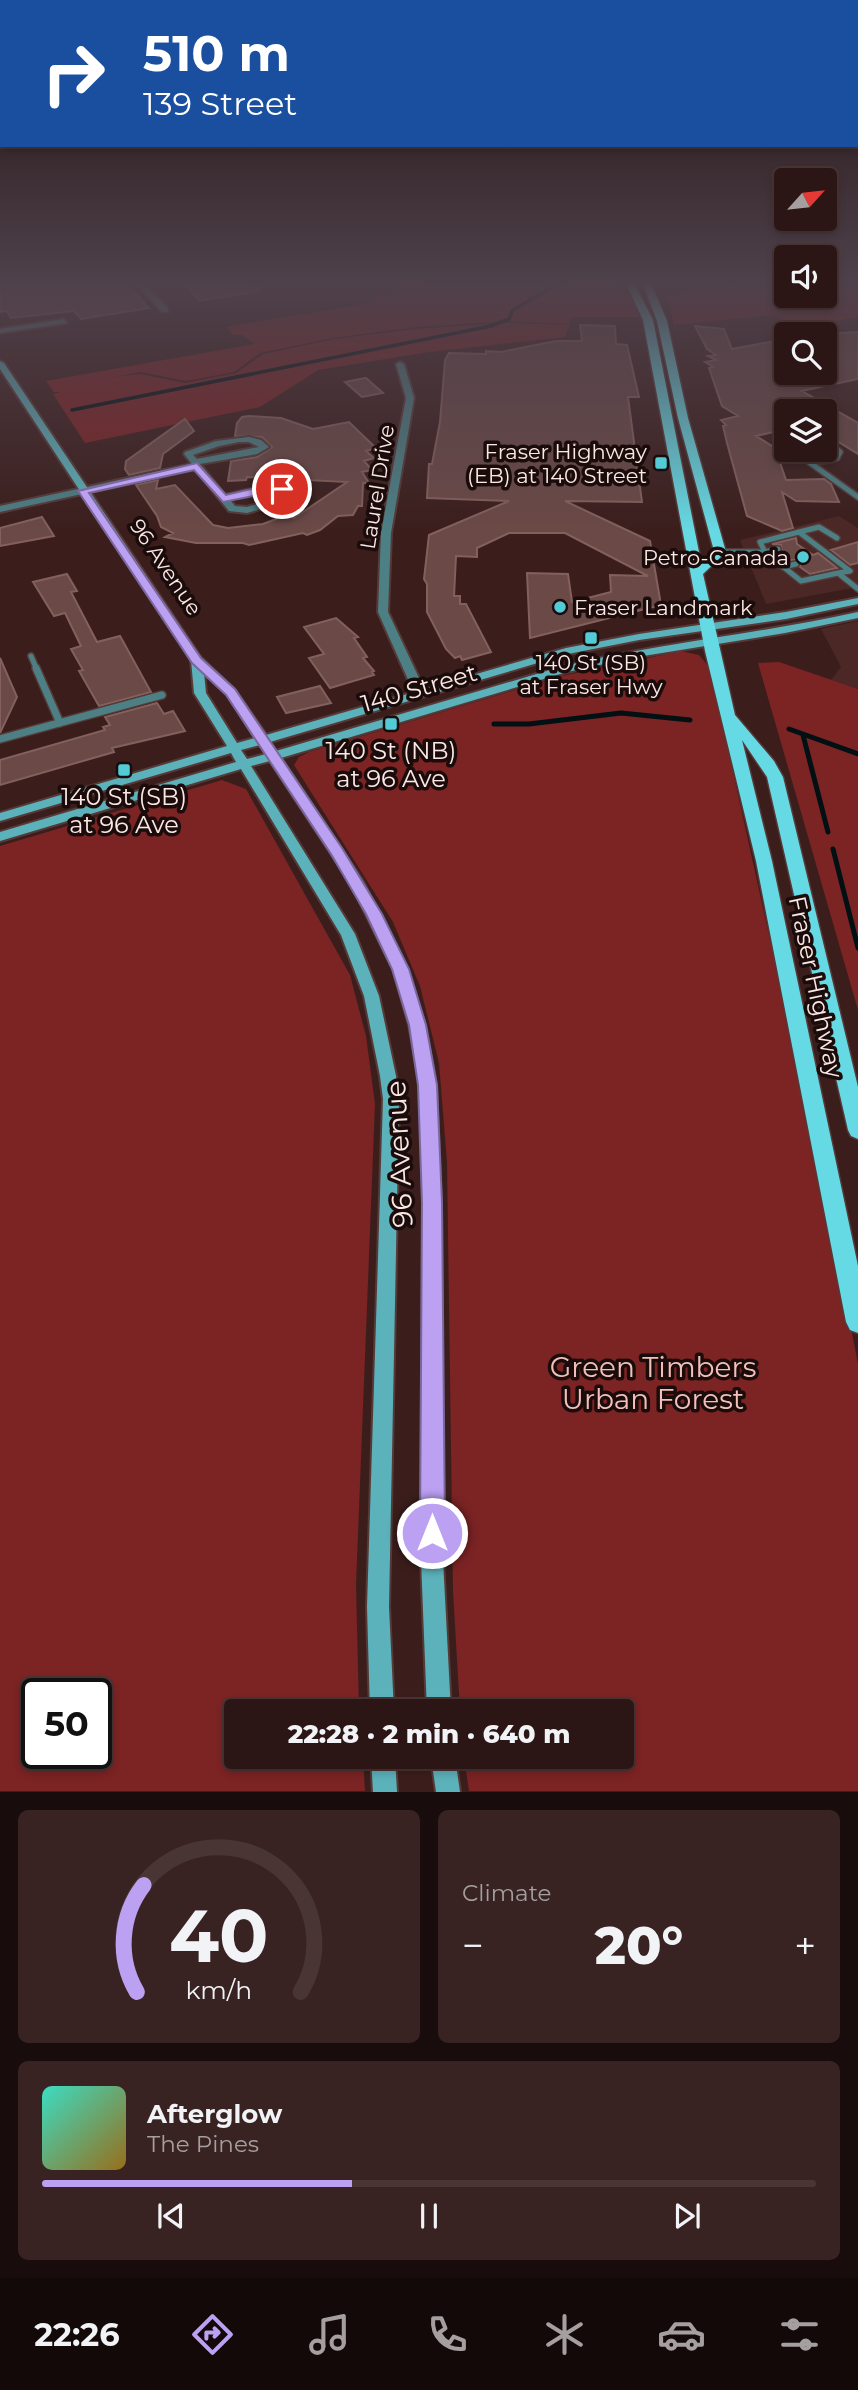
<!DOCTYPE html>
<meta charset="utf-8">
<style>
:root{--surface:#2c1615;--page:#382322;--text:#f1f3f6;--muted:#a69fa0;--line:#483534;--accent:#bca0f2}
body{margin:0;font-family:Montserrat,sans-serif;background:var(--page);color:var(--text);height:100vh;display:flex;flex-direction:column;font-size:26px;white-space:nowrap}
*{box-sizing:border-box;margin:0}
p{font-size:23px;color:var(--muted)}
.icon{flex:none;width:38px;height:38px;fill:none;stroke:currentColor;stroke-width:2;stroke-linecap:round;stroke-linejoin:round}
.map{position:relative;height:1792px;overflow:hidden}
.details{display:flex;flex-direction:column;gap:18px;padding:18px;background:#180c0c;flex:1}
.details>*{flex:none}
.top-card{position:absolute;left:0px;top:0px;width:859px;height:147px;box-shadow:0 4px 10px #0003,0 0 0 2px var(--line);background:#1a4fa0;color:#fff;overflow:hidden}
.needle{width:46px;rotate:63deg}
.buttons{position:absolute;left:774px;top:168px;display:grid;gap:14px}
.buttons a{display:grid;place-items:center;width:63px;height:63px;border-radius:7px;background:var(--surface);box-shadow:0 4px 10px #0003,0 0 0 2px var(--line);font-size:35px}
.speed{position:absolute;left:21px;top:1678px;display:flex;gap:14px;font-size:35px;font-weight:700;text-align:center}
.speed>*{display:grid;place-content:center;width:91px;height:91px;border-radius:50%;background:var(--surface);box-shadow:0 4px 10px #0003,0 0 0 2px var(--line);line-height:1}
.speed .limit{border:4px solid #111;border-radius:10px;background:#fff;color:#111}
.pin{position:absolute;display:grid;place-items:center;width:60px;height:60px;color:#fff;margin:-30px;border:4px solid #fff;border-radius:50%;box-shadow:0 2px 7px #0007}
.me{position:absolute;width:77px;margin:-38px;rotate:0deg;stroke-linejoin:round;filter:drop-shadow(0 0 5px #0008)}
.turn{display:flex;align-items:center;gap:24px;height:147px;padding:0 28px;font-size:32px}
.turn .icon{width:91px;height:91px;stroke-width:2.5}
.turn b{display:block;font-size:49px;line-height:60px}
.big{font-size:52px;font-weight:800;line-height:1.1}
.details .card{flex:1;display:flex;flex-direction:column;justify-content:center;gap:10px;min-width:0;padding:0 24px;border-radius:10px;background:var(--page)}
.details .dial{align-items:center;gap:0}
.dial svg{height:182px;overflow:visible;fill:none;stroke:var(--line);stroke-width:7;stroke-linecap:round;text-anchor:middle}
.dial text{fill:var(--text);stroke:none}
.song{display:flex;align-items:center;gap:21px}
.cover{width:84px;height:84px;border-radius:10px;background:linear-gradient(135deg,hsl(170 70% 55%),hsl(40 70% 35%))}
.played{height:7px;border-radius:4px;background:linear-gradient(90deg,var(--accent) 40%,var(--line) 40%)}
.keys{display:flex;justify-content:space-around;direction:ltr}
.heat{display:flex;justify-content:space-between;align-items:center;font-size:38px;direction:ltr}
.details .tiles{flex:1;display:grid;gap:18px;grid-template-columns:1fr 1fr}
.card:last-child{grid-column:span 2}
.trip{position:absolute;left:224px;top:1699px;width:410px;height:70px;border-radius:7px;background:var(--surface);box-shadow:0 4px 10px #0003,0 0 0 2px var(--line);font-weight:800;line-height:70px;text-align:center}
.tab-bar{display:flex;height:112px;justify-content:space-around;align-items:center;background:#120908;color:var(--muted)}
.tab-bar .icon{width:49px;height:49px}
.tab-bar .active{color:var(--accent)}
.tab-bar b{font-size:32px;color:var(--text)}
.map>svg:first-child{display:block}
.built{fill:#4b2725}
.green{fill:#7c2324;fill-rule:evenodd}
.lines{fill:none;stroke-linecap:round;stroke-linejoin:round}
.stream-far1{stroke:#011012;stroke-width:3.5}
.stream{stroke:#011012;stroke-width:5}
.building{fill:#6a4946;stroke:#83605d;stroke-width:2}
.lane-far2-casing{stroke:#563a38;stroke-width:6}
.lane-far1-casing{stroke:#563a38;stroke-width:8}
.lane-casing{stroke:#563a38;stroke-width:10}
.street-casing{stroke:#563a38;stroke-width:4}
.secondary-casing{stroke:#563a38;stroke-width:4}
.primary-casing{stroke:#563a38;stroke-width:3}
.lane-far2{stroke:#4c8085;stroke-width:4.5}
.lane-far1{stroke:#4c8085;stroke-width:5}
.lane{stroke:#4c8085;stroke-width:7}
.street{fill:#4c8085;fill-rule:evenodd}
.secondary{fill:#5cb2bb;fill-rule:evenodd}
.primary{fill:#66dae4;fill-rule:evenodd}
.route{fill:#bca0f2;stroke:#7a689d;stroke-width:2}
.poi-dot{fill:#52cbd7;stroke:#190c0b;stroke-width:2.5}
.labels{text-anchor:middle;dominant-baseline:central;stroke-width:7;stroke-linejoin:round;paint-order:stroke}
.far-poi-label{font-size:21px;fill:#fce7e5;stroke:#190c0b;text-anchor:end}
.far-street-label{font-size:21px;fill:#fce7e5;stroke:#190c0b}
.street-label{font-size:24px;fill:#fce7e5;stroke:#190c0b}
.poi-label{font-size:24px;fill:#fce7e5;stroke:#190c0b}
.near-street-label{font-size:28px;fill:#fce7e5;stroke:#190c0b}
.near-park-label{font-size:28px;fill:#f4bfba;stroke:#190c0b}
</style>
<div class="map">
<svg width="858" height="1792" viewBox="0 0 858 1792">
<rect width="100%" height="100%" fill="#3b1e1c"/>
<!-- built -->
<path class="built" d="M839,516L858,528V587L766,604L740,540Z
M858,621V689L831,680L841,667L821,629Z"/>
<!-- green -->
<path class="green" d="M397,281L481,285L617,281L633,301L639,317H572L569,324L506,321L417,327L333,338L260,353L234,372L186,381L141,372L114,377L140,374L185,383L236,373L263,354L335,339L415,329L507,323L570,325L565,337L429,352L318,370L260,407L85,443L53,394L61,392H54L46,381L254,344L242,335H232L227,327L378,302L375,297L399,293Z
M726,285L786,286V296H824V287L858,288V317L799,328L774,315L674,325L667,295Z
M681,651L699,655L710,668L816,1148L858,1364V1791H469L464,1757H621V1712L460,1711L453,1591L447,1162L439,1063L420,986L393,922L294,765L299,757L309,752L562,676Z
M779,662L858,689V1010L758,663Z
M222,780L246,789L350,975L366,1036L375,1104L356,1585L359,1711L236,1712V1757H363L365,1791H0V846ZM37,1694H96V1754H37Z"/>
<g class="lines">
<!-- stream-far1 -->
<path class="stream-far1" d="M72,410L491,326L509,319L513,310L562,281"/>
<!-- stream -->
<path class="stream" d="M494,724H529L621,713L690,720
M789,729L858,754
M803,735L828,832
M833,849L858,948"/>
</g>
<!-- building -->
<path class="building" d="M30,281H124L149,308L81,319L74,311L11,318L7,311L0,312V286Z
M182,281H260V291L199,301Z
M580,325L615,326L616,344L627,345L639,397H628L642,502L565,501L650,541L661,605L530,638L527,573L568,574L572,602L611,592L610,575L648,576L565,533H509L477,548V557L456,556L454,596H460V604H466L491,652L462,660L460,656L455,658L446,649L427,612V584L424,579L429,535L509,501L427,498L429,464H432L440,422L445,360L449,353L486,354V351L501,352L556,341H582Z
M695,326L724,329L732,349L786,339V373H824V334L858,332V379L802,391L858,423V454L824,433V411H786V429L756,436L775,448L786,480L824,479L831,484L839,502L796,501L782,492L793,528L782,531L747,516L727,443L723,426L726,425L721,420L738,416L722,406L709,368L713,367L705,362L716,360L708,356L716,355L707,349Z
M365,378H366L383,393L362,397L345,382Z
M249,416L281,418L313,429L349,422L376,448L366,451L374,458L364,461L372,470L362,472L369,483H363L362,506H358L353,515L338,516L320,530L307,535L303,533L249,545L243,543H196L165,537L173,533L161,527L157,516L136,485L158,480L156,489L175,485L213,525L228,528L263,524L289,514L294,518L347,482L247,477L246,480L228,481L231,461L257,457L272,447L262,437L235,436L237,423L242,417Z
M185,419L194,431L163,454L160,468L129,475L125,469L126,461Z
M42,517L54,536L0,546V528Z
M796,538L797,544L813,555L818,553L837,568L810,574L800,567L799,560H791L782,552L781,545L772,544Z
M858,542V563L850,565L831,550Z
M67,574L77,591L71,592L97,642L120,636L151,692L99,706L79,671L83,670L71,649L81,646L65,613L54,616L33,582Z
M336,618L358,637L354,638L367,657L363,658L374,671L372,672L374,675L330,688L309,658L324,654L304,627Z
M0,658L17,697L0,733Z
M320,686L331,703L286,713L277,697Z
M157,703L164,714L173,711L185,731L112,748L114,752L0,785V760L105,730L103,727L110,725L105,717Z"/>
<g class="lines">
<!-- lane-far2 casing -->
<g class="lane-far2-casing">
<path id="lane-far2" d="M824,442L839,451"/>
</g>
<!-- lane-far1 casing -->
<g class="lane-far1-casing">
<path id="lane-far1" d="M790,450C803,463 820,463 837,458L840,452L836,449
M809,462L858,497
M799,532L819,527L837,538
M778,549L765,552L760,542L799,532L850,571L838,573
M720,552H765L801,581L838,573L858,589
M783,567L796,564
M31,656L37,670"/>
</g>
<!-- lane casing -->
<g class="lane-casing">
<path id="lane" d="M36,668L60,723
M0,739L162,695"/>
</g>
<!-- street casing -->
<g class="street-casing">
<path id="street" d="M133,281H140L168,308V312H162Z
M64,319L67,323L0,333V329Z
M400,362L404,364L414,398L391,533L388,612L426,693L420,696L414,693L378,612L381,533L406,398L396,364Z
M249,437L261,440L269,447L257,454L200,464L225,495L273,484L285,487L293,498L291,500L247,513L229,511L195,469L0,512V506L192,464L184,454L185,452L216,441ZM239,442H249L259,447L197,459L193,455L219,446ZM273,490L279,491L282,497L247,507L235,506L229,499Z"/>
</g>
<!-- secondary casing -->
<g class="secondary-casing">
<path id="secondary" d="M308,281H320L309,285L306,283Z
M0,361L4,363L201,658L235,690L266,735L566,648L639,634L786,612L858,598V604L786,619L639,640L568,654L270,742L276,751L560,667C658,643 759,634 858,612V618L785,633L637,657L567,672L281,758L362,880L407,969L425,1025L436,1085L441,1203L443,1560L451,1712H427L421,1560L423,1203L420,1085L409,1025L393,969L351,884L270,761L251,766L355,934L379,996L396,1076L399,1099L389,1607L394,1712H370L367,1607L383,1099L380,1076L364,996L341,935L241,769L0,841V832L236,762L231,753L0,821V813L227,746L194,693L191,660L0,369ZM204,673L227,694L255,738L237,743L206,693ZM260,745L266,754L247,759L241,750Z
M371,1757H395L397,1792H373Z
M431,1757H455L460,1792H436Z"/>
</g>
<!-- primary casing -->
<g class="primary-casing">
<path id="primary" d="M625,281H633L653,320L701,562L714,551L678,418L657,321L642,281H650L667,321L688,418L726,552L703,574L735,715L774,761L783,777L858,1087V1139L851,1136L848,1130L767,777L742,740L772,861L858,1266V1333L850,1330L846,1322L756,861L705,651L643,320Z"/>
</g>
<!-- lane-far2 -->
<use href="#lane-far2" class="lane-far2"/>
<!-- lane-far1 -->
<use href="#lane-far1" class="lane-far1"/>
<!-- lane -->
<use href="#lane" class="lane"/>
<!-- street -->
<use href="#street" class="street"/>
<!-- secondary -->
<use href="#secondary" class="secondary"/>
<!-- primary -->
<use href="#primary" class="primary"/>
</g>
<!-- sky -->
<linearGradient id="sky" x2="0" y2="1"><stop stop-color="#20100f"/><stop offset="0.53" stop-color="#4f414b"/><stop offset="1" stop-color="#4f414b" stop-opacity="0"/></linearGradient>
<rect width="858" height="532" fill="url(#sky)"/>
<!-- route -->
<path class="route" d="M197,463L226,495L273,484L288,489L223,502L194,470L89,493L201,658L235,689L342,848L382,914L409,969L426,1025L437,1085L442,1203L445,1533L441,1541L432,1545L424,1541L420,1533L422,1203L418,1085L409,1025L392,969L366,914L331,854L226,695L192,663L78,491Z"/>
<!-- markers -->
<g class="poi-dot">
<rect x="654" y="456" width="14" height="14" rx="3.5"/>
<circle cx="803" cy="557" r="7"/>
<circle cx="560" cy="607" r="7"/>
<rect x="584" y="631" width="14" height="14" rx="3.5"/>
<rect x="384" y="717" width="14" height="14" rx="3.5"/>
<rect x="117" y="763" width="14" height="14" rx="3.5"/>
</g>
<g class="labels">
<!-- far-poi labels -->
<g class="far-poi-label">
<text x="647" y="451">Fraser Highway<tspan x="647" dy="24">(EB) at 140 Street</tspan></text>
<text x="789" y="557">Petro-Canada</text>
<text x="574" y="607" text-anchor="start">Fraser Landmark</text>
<text x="591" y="662" text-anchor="middle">140 St (SB)<tspan x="591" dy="24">at Fraser Hwy</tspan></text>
</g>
<!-- far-street labels -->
<g class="far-street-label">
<text transform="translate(377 487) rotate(-81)">Laurel Drive</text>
<text transform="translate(166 567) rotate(56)">96 Avenue</text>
</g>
<!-- street labels -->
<g class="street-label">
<text transform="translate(419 688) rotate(-16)">140 Street</text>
<text transform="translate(816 987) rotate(78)">Fraser Highway</text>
</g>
<!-- poi labels -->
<g class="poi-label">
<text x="391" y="750">140 St (NB)<tspan x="391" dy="28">at 96 Ave</tspan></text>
<text x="124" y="796">140 St (SB)<tspan x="124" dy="28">at 96 Ave</tspan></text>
</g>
<!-- near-street labels -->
<g class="near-street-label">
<text transform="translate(399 1154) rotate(-93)">96 Avenue</text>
</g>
<!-- near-park labels -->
<g class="near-park-label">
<text x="653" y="1367">Green Timbers<tspan x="653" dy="32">Urban Forest</tspan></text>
</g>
</g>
</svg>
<div class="buttons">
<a><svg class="needle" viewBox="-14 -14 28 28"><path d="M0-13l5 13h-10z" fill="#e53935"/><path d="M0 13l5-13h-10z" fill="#a69fa0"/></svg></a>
<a><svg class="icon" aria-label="sound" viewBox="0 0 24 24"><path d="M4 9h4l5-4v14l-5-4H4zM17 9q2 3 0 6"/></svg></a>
<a><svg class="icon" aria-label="search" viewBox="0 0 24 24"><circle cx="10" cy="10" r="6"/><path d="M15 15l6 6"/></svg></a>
<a><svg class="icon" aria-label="layers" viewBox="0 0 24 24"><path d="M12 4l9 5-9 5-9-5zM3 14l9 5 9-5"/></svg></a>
</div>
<div class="speed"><div class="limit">50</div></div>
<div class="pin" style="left:282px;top:489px;background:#d93025"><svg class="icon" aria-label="arrive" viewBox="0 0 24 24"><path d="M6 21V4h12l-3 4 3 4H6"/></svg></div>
<svg class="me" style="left:432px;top:1533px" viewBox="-20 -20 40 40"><circle r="17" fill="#bca0f2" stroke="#fff" stroke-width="3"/><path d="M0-11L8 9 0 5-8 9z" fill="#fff"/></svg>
<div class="trip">22:28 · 2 min · 640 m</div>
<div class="top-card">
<div class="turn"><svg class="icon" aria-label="right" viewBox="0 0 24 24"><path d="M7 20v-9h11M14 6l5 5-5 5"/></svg><div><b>510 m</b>139 Street</div></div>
</div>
</div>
<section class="details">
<div class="tiles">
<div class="card dial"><svg viewBox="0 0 100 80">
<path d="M14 69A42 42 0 1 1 86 69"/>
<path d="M14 69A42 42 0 0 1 17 22" stroke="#bca0f2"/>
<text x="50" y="56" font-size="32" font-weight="700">40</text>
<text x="50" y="72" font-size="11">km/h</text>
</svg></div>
<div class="card"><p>Climate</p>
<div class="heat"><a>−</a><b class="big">20°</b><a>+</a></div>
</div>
<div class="card">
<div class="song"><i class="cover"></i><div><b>Afterglow</b><p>The Pines</p></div></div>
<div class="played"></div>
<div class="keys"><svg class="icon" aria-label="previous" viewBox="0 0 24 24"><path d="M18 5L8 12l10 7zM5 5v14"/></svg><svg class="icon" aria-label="pause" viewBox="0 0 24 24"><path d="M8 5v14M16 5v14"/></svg><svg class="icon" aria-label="next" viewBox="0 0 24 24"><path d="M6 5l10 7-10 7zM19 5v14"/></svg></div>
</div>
</div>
</section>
<nav class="tab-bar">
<b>22:26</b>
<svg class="icon active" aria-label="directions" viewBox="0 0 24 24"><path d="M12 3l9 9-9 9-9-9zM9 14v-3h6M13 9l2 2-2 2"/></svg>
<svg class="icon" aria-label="music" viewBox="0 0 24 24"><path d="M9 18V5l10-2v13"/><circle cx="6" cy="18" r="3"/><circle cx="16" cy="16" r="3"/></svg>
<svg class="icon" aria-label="phone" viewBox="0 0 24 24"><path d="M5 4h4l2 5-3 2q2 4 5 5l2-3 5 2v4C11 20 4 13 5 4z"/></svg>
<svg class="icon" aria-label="climate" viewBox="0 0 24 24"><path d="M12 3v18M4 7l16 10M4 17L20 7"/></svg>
<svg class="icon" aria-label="car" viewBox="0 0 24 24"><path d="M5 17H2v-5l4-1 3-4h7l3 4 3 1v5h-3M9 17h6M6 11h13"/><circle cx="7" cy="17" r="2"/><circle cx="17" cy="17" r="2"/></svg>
<svg class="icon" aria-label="filters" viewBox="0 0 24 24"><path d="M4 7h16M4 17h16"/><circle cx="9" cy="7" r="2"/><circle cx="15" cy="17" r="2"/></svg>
</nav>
